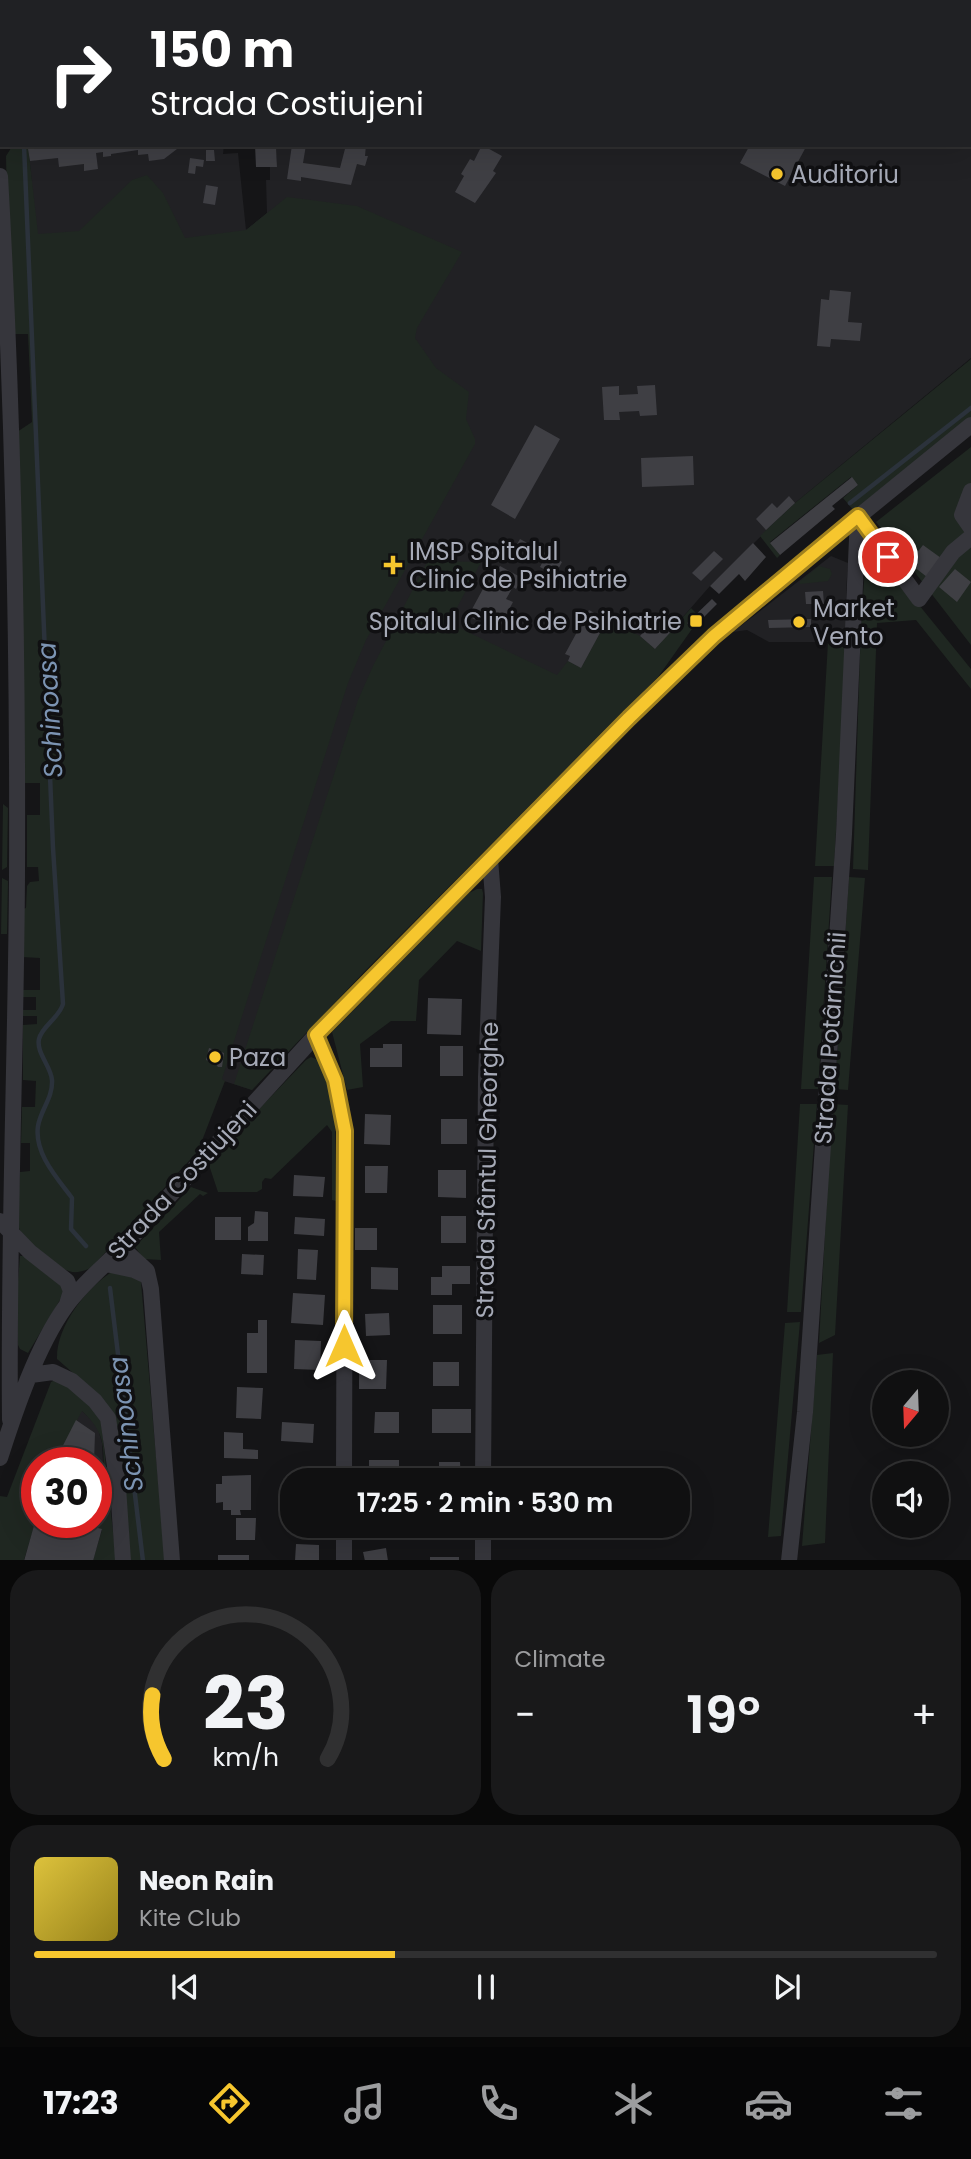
<!DOCTYPE html>
<meta charset="utf-8">
<style>
:root{--surface:#101011;--page:#19191a;--text:#f1f3f6;--muted:#9c9d9f;--line:#303031;--accent:#f6c62e}
body{margin:0;font-family:Poppins,sans-serif;background:var(--page);color:var(--text);height:100vh;display:flex;flex-direction:column;font-size:26px;white-space:nowrap}
*{box-sizing:border-box;margin:0}
p{font-size:23px;color:var(--muted)}
.icon{flex:none;width:38px;height:38px;fill:none;stroke:currentColor;stroke-width:2;stroke-linecap:round;stroke-linejoin:round}
.map{position:relative;height:1560px;overflow:hidden}
.sheet{display:flex;flex-direction:column;gap:10px;padding:10px;background:#090909;flex:1}
.sheet>*{flex:none}
.guide{position:absolute;left:0px;top:0px;width:971px;height:147px;box-shadow:0 7px 28px #0002,0 0 0 2px var(--line);background:#202124;color:#fff;overflow:hidden}
.needle{width:46px;rotate:199deg}
.tools{position:absolute;left:872px;top:1370px;display:grid;gap:14px}
.tools a{display:grid;place-items:center;width:77px;height:77px;border-radius:50%;background:var(--surface);box-shadow:0 7px 28px #0002,0 0 0 2px var(--line);font-size:35px}
.speed{position:absolute;left:21px;top:1447px;display:flex;gap:14px;font-size:35px;font-weight:700;text-align:center}
.speed>*{display:grid;place-content:center;width:91px;height:91px;border-radius:50%;background:var(--surface);box-shadow:0 7px 28px #0002,0 0 0 2px var(--line);line-height:1}
.speed .limit{border:10px solid #d22;background:#fff;color:#111}
.pin{position:absolute;display:grid;place-items:center;width:60px;height:60px;color:#fff;margin:-30px;border:4px solid #fff;border-radius:50%;box-shadow:0 2px 7px #0007}
.me{position:absolute;width:77px;margin:-38px;rotate:0deg;stroke-linejoin:round;filter:drop-shadow(0 0 5px #0008)}
.turn{display:flex;align-items:center;gap:24px;height:147px;padding:0 35px;font-size:32px}
.turn .icon{width:91px;height:91px;stroke-width:2.5}
.turn b{display:block;font-size:49px;line-height:60px}
.big{font-size:52px;font-weight:600;line-height:1.1}
.sheet .tile{flex:1;display:flex;flex-direction:column;justify-content:center;gap:10px;min-width:0;padding:0 24px;border-radius:28px;background:var(--page)}
.sheet .dial{align-items:center;gap:0}
.dial svg{height:182px;overflow:visible;fill:none;stroke:var(--line);stroke-width:7;stroke-linecap:round;text-anchor:middle}
.dial text{fill:var(--text);stroke:none}
.song{display:flex;align-items:center;gap:21px}
.cover{width:84px;height:84px;border-radius:10px;background:linear-gradient(135deg,hsl(50 70% 55%),hsl(50 70% 35%))}
.played{height:7px;border-radius:4px;background:linear-gradient(90deg,var(--accent) 40%,var(--line) 40%)}
.keys{display:flex;justify-content:space-around;direction:ltr}
.heat{display:flex;justify-content:space-between;align-items:center;font-size:38px;direction:ltr}
.sheet .tiles{flex:1;display:grid;gap:10px;grid-template-columns:1fr 1fr}
.tile:last-child{grid-column:span 2}
.trip{position:absolute;left:280px;top:1468px;width:410px;height:70px;border-radius:28px;background:var(--surface);box-shadow:0 7px 28px #0002,0 0 0 2px var(--line);font-weight:600;line-height:70px;text-align:center}
.tab-bar{display:flex;height:112px;justify-content:space-around;align-items:center;background:#060607;color:var(--muted)}
.tab-bar .icon{width:49px;height:49px}
.tab-bar .current{color:var(--accent)}
.tab-bar b{font-size:32px;color:var(--text)}
.map>svg:first-child{display:block}
.built{fill:#212124}
.green{fill:#1f2721}
.lines{fill:none;stroke-linecap:round;stroke-linejoin:round}
.stream{stroke:#2b323b;stroke-width:4.5}
.building{fill:#3f3f44}
.minor{stroke:#36363c;stroke-width:16}
.route-casing{stroke:#a0811e;stroke-width:18}
.route{stroke:#f6c62e;stroke-width:12}
.poi-dot{fill:#f6c62e;stroke:#101012;stroke-width:2.5}
.labels{text-anchor:middle;dominant-baseline:central;stroke-width:7;stroke-linejoin:round;paint-order:stroke}
.poi-label{font-size:24px;fill:#a6aab7;stroke:#101012;text-anchor:start}
.street-label{font-size:24px;fill:#a6aab7;stroke:#101012}
.water-label{font-size:26px;font-style:italic;fill:#7c94b3;stroke:#101012}
</style>
<div class="map">
<svg width="971" height="1561" viewBox="0 0 971 1561">
<rect width="100%" height="100%" fill="#151517"/>
<!-- built -->
<path class="built" d="M304,0H971V358L795,503L710,586L655,649L252,1090L74,1033L37,234L28,145H224L223,154L238,153L246,230L267,213L266,180H270V167H277L276,145H970V2Z
M831,556L848,563L846,592L847,642H769L747,630L733,632Z
M81,1410L97,1425L102,1443L104,1482L96,1479V1463H54Z"/>
<!-- green -->
<path class="green" d="M13,145H28L38,234L79,231L132,180L147,175L163,193L185,238L246,230L287,197L357,206L462,252L417,328L415,338L436,368L469,392L466,419L475,439V444L366,640L348,683L222,1079L225,1081L198,1151L91,1268C83,1271 76,1274 69,1271C55,1267 24,1242 19,1228C15,1212 20,1188 20,1172L30,1171V1143H21L22,1107H35L36,1081L23,1080V1025L37,1024V1016H23L22,1010H36V997H22V990H40V958L22,957V909L26,908L27,886L30,882L39,881L38,867H27V815H40V783H24L17,432L32,422L28,334H15L7,205L6,156Z
M971,359V417L854,511L843,498L858,485L851,477L770,542L780,555L777,558L760,536L795,503Z
M971,447V645L876,522Z
M867,541L971,669V689L916,620L877,623L868,870L853,869L861,624Z
M430,561L481,562L449,623L557,675L568,661L581,668L607,620L640,636L655,649L691,608L697,614L687,623L692,629L658,677L365,971L252,1090L234,1084L358,700L373,666L426,564Z
M819,566L830,569L832,574L828,581L800,584V581Z
M828,642H847L834,866H815Z
M3,804L8,808L7,867L2,870Z
M814,877H832L818,1089H801Z
M849,877L865,878L848,1090L835,1089Z
M2,878L8,881L7,934H1Z
M477,889H482L483,893L481,951L457,941L419,980L416,1021H391L360,1044L363,1087L347,1090L332,1032L469,893Z
M311,1057L323,1062L335,1122L336,1201L332,1200V1132L327,1125L271,1179L265,1178L262,1182V1189L257,1192H218L209,1165L212,1158L306,1060Z
M800,1104H817L801,1312H787Z
M832,1104L848,1105L835,1335L819,1343Z
M191,1187L208,1193L203,1196L200,1194L159,1232L161,1260L144,1259L135,1247Z
M20,1256H25L66,1290L28,1353L20,1349L18,1345L17,1294Z
M113,1271L129,1272L141,1282L165,1560H128L118,1434L111,1410L96,1393L57,1359C56,1327 86,1288 113,1271Z
M800,1322L781,1536L768,1537L785,1323Z
M833,1353L825,1543L802,1546L817,1355Z
M57,1379L87,1401L101,1419L116,1560H93L102,1530L98,1528L103,1508L96,1506V1504L102,1483L96,1479L104,1481C103,1448 107,1434 82,1411L54,1463H37V1517L24,1560L0,1561V1496L7,1497L51,1382Z"/>
<g class="lines">
<!-- stream -->
<path class="stream" d="M20,0V2
M24,145L53,848L63,1004C59,1018 42,1026 39,1039C36,1053 51,1066 52,1080C53,1098 41,1109 38,1126C34,1153 57,1178 72,1198L71,1229L86,1246
M850,503L971,408
M110,1288L143,1561"/>
</g>
<!-- building -->
<path class="building" d="M62,145H177V149L164,159L149,161L148,154L138,155V150L111,154V156L103,157V152L96,153L98,169L84,171V164L59,167L58,158L30,161L28,149Z
M255,145H276L277,167H256Z
M292,145H306L303,163L340,168L346,145H366L365,156H368L365,166L357,164L351,185L301,177V181L287,179Z
M482,145L502,156L493,171L496,173L475,203L455,192L464,176L461,174L470,159L474,161Z
M750,145H807L785,186L740,163Z
M206,150H214L215,161H206Z
M190,158L204,160L203,167L196,166L195,174L188,173Z
M206,185L218,187L215,205L203,203Z
M830,290L851,292L848,322L862,323L860,341L831,339L830,347L817,346L821,299L829,300Z
M655,385L657,415L640,416L639,411L619,412L620,420H604L602,387L619,386V395L638,394L637,386Z
M535,425L560,439L515,519L491,505Z
M693,456L694,485L642,487L641,458Z
M852,477L858,485L832,506L835,509L780,555L770,543Z
M789,496L795,503L766,530L756,519L772,503L777,508Z
M520,539L562,562L555,575L540,567L543,561L516,546Z
M753,543L766,557L745,581L739,574L719,594L710,586Z
M923,545L941,558L927,577L909,563Z
M714,551L723,559L701,581L692,573Z
M500,566L522,578L516,589L513,587L506,599L513,602L500,627L497,625L495,630L472,618L475,613L471,611L484,587L490,590L497,578L494,576Z
M955,569L971,582L957,602L939,587Z
M823,591L824,604H806L805,592Z
M712,599L717,604L692,629L687,623Z
M664,609L679,623L655,649L640,636Z
M589,610L607,620L581,668L568,661L570,656L565,654Z
M811,619V627L769,628L768,620Z
M428,998L462,999L461,1035L427,1034Z
M383,1044H402V1067H370V1048H383Z
M440,1046H463V1076H440Z
M209,1048L224,1053L222,1067H218L216,1064L206,1060Z
M365,1114L391,1115L390,1145L364,1144Z
M441,1119H467V1144H441Z
M365,1166H388L387,1193H365Z
M438,1170H466V1198L438,1197Z
M294,1175L325,1177L323,1197L293,1196Z
M255,1211L268,1212V1241H248V1227L254,1223Z
M441,1216H466V1243H441Z
M215,1217H241V1240H215Z
M295,1217L325,1219L324,1236L294,1234Z
M355,1228H377V1250H355Z
M298,1249L318,1250L316,1280L297,1279Z
M242,1254L264,1255L263,1275L241,1274Z
M442,1266H470V1284H452V1295H431V1277H442Z
M371,1267L398,1268V1290L371,1289Z
M293,1293L325,1295L323,1325L291,1323Z
M433,1305H462V1334H433Z
M389,1313L390,1335L366,1336L365,1314Z
M258,1320H267V1373H247V1333H258Z
M295,1340L321,1341L320,1370L294,1369Z
M359,1360H387L386,1389H359Z
M433,1362H459V1386H433Z
M237,1387L263,1388L261,1419L236,1418Z
M432,1409H471V1433H432Z
M375,1412H399V1433H374Z
M76,1420L95,1433L94,1463H54Z
M282,1422L314,1424L313,1443L281,1441Z
M224,1432L243,1433V1449L258,1450V1459L224,1458Z
M369,1460H399V1480H369Z
M439,1462H460L461,1480H439Z
M296,1470L320,1471L319,1480H295Z
M251,1475V1510H240L241,1515H231V1510H223V1502L216,1503V1484H222V1476Z
M96,1506L103,1508L98,1528L102,1529L93,1561H24L35,1522H96Z
M236,1518H256L255,1540H236Z
M295,1526H318V1534L294,1533Z
M357,1526H398V1533H357Z
M435,1526H460V1532H435Z
M296,1544L319,1545V1561H295Z
M386,1548L388,1561H365L363,1552Z
M218,1555H249V1561H218Z
M430,1557H459V1561H430Z"/>
<g class="lines">
<!-- minor -->
<path class="minor" d="M119,0V2
M275,0V2
M0,135H2
M0,176C13,409 18,642 17,876C16,1057 8,1239 10,1420
M971,491L962,515L971,528
M858,516L919,599L953,552L971,537
M316,1035L335,1080L345,1131L344,1480
M0,1221L30,1252L67,1281L71,1291L67,1304
M122,1248L147,1271L151,1289L172,1561
M106,1264L134,1270L147,1276
M31,1375L53,1372L72,1381L95,1401L108,1418L118,1487L123,1561
M0,1458C15,1411 37,1346 66,1306C82,1284 103,1267 122,1248L316,1035L612,734L714,636L756,600L971,425
M483,1480L486,1077L493,897L490,859
M344,1561V1526
M483,1561V1526
M789,1561L805,1412L844,834L858,516"/>
</g>
<g class="lines">
<!-- route casing -->
<g class="route-casing">
<path id="route" d="M344,1346L345,1131L335,1080L316,1035L629,718L714,636L858,516L888,557"/>
</g>
<!-- route -->
<use href="#route" class="route"/>
</g>
<!-- markers -->
<g class="poi-dot">
<circle cx="777" cy="174" r="7"/>
<path d="M389.5 554.5h7v7h7v7h-7v7h-7v-7h-7v-7h7z"/>
<rect x="689" y="614" width="14" height="14" rx="3.5"/>
<circle cx="799" cy="622" r="7"/>
<circle cx="215" cy="1057" r="7"/>
</g>
<g class="labels">
<!-- poi labels -->
<g class="poi-label">
<text x="791" y="174">Auditoriu</text>
<text x="409" y="551">IMSP Spitalul<tspan x="409" dy="28">Clinic de Psihiatrie</tspan></text>
<text x="813" y="608">Market<tspan x="813" dy="28">Vento</tspan></text>
<text x="682" y="621" text-anchor="end">Spitalul Clinic de Psihiatrie</text>
<text x="229" y="1057">Paza</text>
</g>
<!-- street labels -->
<g class="street-label">
<text transform="translate(830 1038) rotate(-86)">Strada Potârnichii</text>
<text transform="translate(487 1170) rotate(-89)">Strada Sfântul Gheorghe</text>
<text transform="translate(182 1180) rotate(-47)">Strada Costiujeni</text>
</g>
<!-- water labels -->
<g class="water-label">
<text transform="translate(50 710) rotate(-93)">Schinoasa</text>
<text transform="translate(126 1424) rotate(-97)">Schinoasa</text>
</g>
</g>
</svg>
<div class="tools">
<a><svg class="needle" viewBox="-14 -14 28 28"><path d="M0-13l5 13h-10z" fill="#e53935"/><path d="M0 13l5-13h-10z" fill="#9c9d9f"/></svg></a>
<a><svg class="icon" aria-label="sound" viewBox="0 0 24 24"><path d="M4 9h4l5-4v14l-5-4H4zM17 9q2 3 0 6"/></svg></a>
</div>
<div class="speed"><div class="limit">30</div></div>
<div class="pin" style="left:888px;top:557px;background:#d93025"><svg class="icon" aria-label="arrive" viewBox="0 0 24 24"><path d="M6 21V4h12l-3 4 3 4H6"/></svg></div>
<svg class="me" style="left:344px;top:1346px" viewBox="-20 -20 40 40"><path d="M0-17L14 15 0 8-14 15z" fill="#f6c62e" stroke="#fff" stroke-width="4"/></svg>
<div class="trip">17:25 · 2 min · 530 m</div>
<div class="guide">
<div class="turn"><svg class="icon" aria-label="right" viewBox="0 0 24 24"><path d="M7 20v-9h11M14 6l5 5-5 5"/></svg><div><b>150 m</b>Strada Costiujeni</div></div>
</div>
</div>
<section class="sheet">
<div class="tiles">
<div class="tile dial"><svg viewBox="0 0 100 80">
<path d="M14 69A42 42 0 1 1 86 69"/>
<path d="M14 69A42 42 0 0 1 9 41" stroke="#f6c62e"/>
<text x="50" y="56" font-size="32" font-weight="700">23</text>
<text x="50" y="72" font-size="11">km/h</text>
</svg></div>
<div class="tile"><p>Climate</p>
<div class="heat"><a>−</a><b class="big">19°</b><a>+</a></div>
</div>
<div class="tile">
<div class="song"><i class="cover"></i><div><b>Neon Rain</b><p>Kite Club</p></div></div>
<div class="played"></div>
<div class="keys"><svg class="icon" aria-label="previous" viewBox="0 0 24 24"><path d="M18 5L8 12l10 7zM5 5v14"/></svg><svg class="icon" aria-label="pause" viewBox="0 0 24 24"><path d="M8 5v14M16 5v14"/></svg><svg class="icon" aria-label="next" viewBox="0 0 24 24"><path d="M6 5l10 7-10 7zM19 5v14"/></svg></div>
</div>
</div>
</section>
<nav class="tab-bar">
<b>17:23</b>
<svg class="icon current" aria-label="directions" viewBox="0 0 24 24"><path d="M12 3l9 9-9 9-9-9zM9 14v-3h6M13 9l2 2-2 2"/></svg>
<svg class="icon" aria-label="music" viewBox="0 0 24 24"><path d="M9 18V5l10-2v13"/><circle cx="6" cy="18" r="3"/><circle cx="16" cy="16" r="3"/></svg>
<svg class="icon" aria-label="phone" viewBox="0 0 24 24"><path d="M5 4h4l2 5-3 2q2 4 5 5l2-3 5 2v4C11 20 4 13 5 4z"/></svg>
<svg class="icon" aria-label="climate" viewBox="0 0 24 24"><path d="M12 3v18M4 7l16 10M4 17L20 7"/></svg>
<svg class="icon" aria-label="car" viewBox="0 0 24 24"><path d="M5 17H2v-5l4-1 3-4h7l3 4 3 1v5h-3M9 17h6M6 11h13"/><circle cx="7" cy="17" r="2"/><circle cx="17" cy="17" r="2"/></svg>
<svg class="icon" aria-label="filters" viewBox="0 0 24 24"><path d="M4 7h16M4 17h16"/><circle cx="9" cy="7" r="2"/><circle cx="15" cy="17" r="2"/></svg>
</nav>
